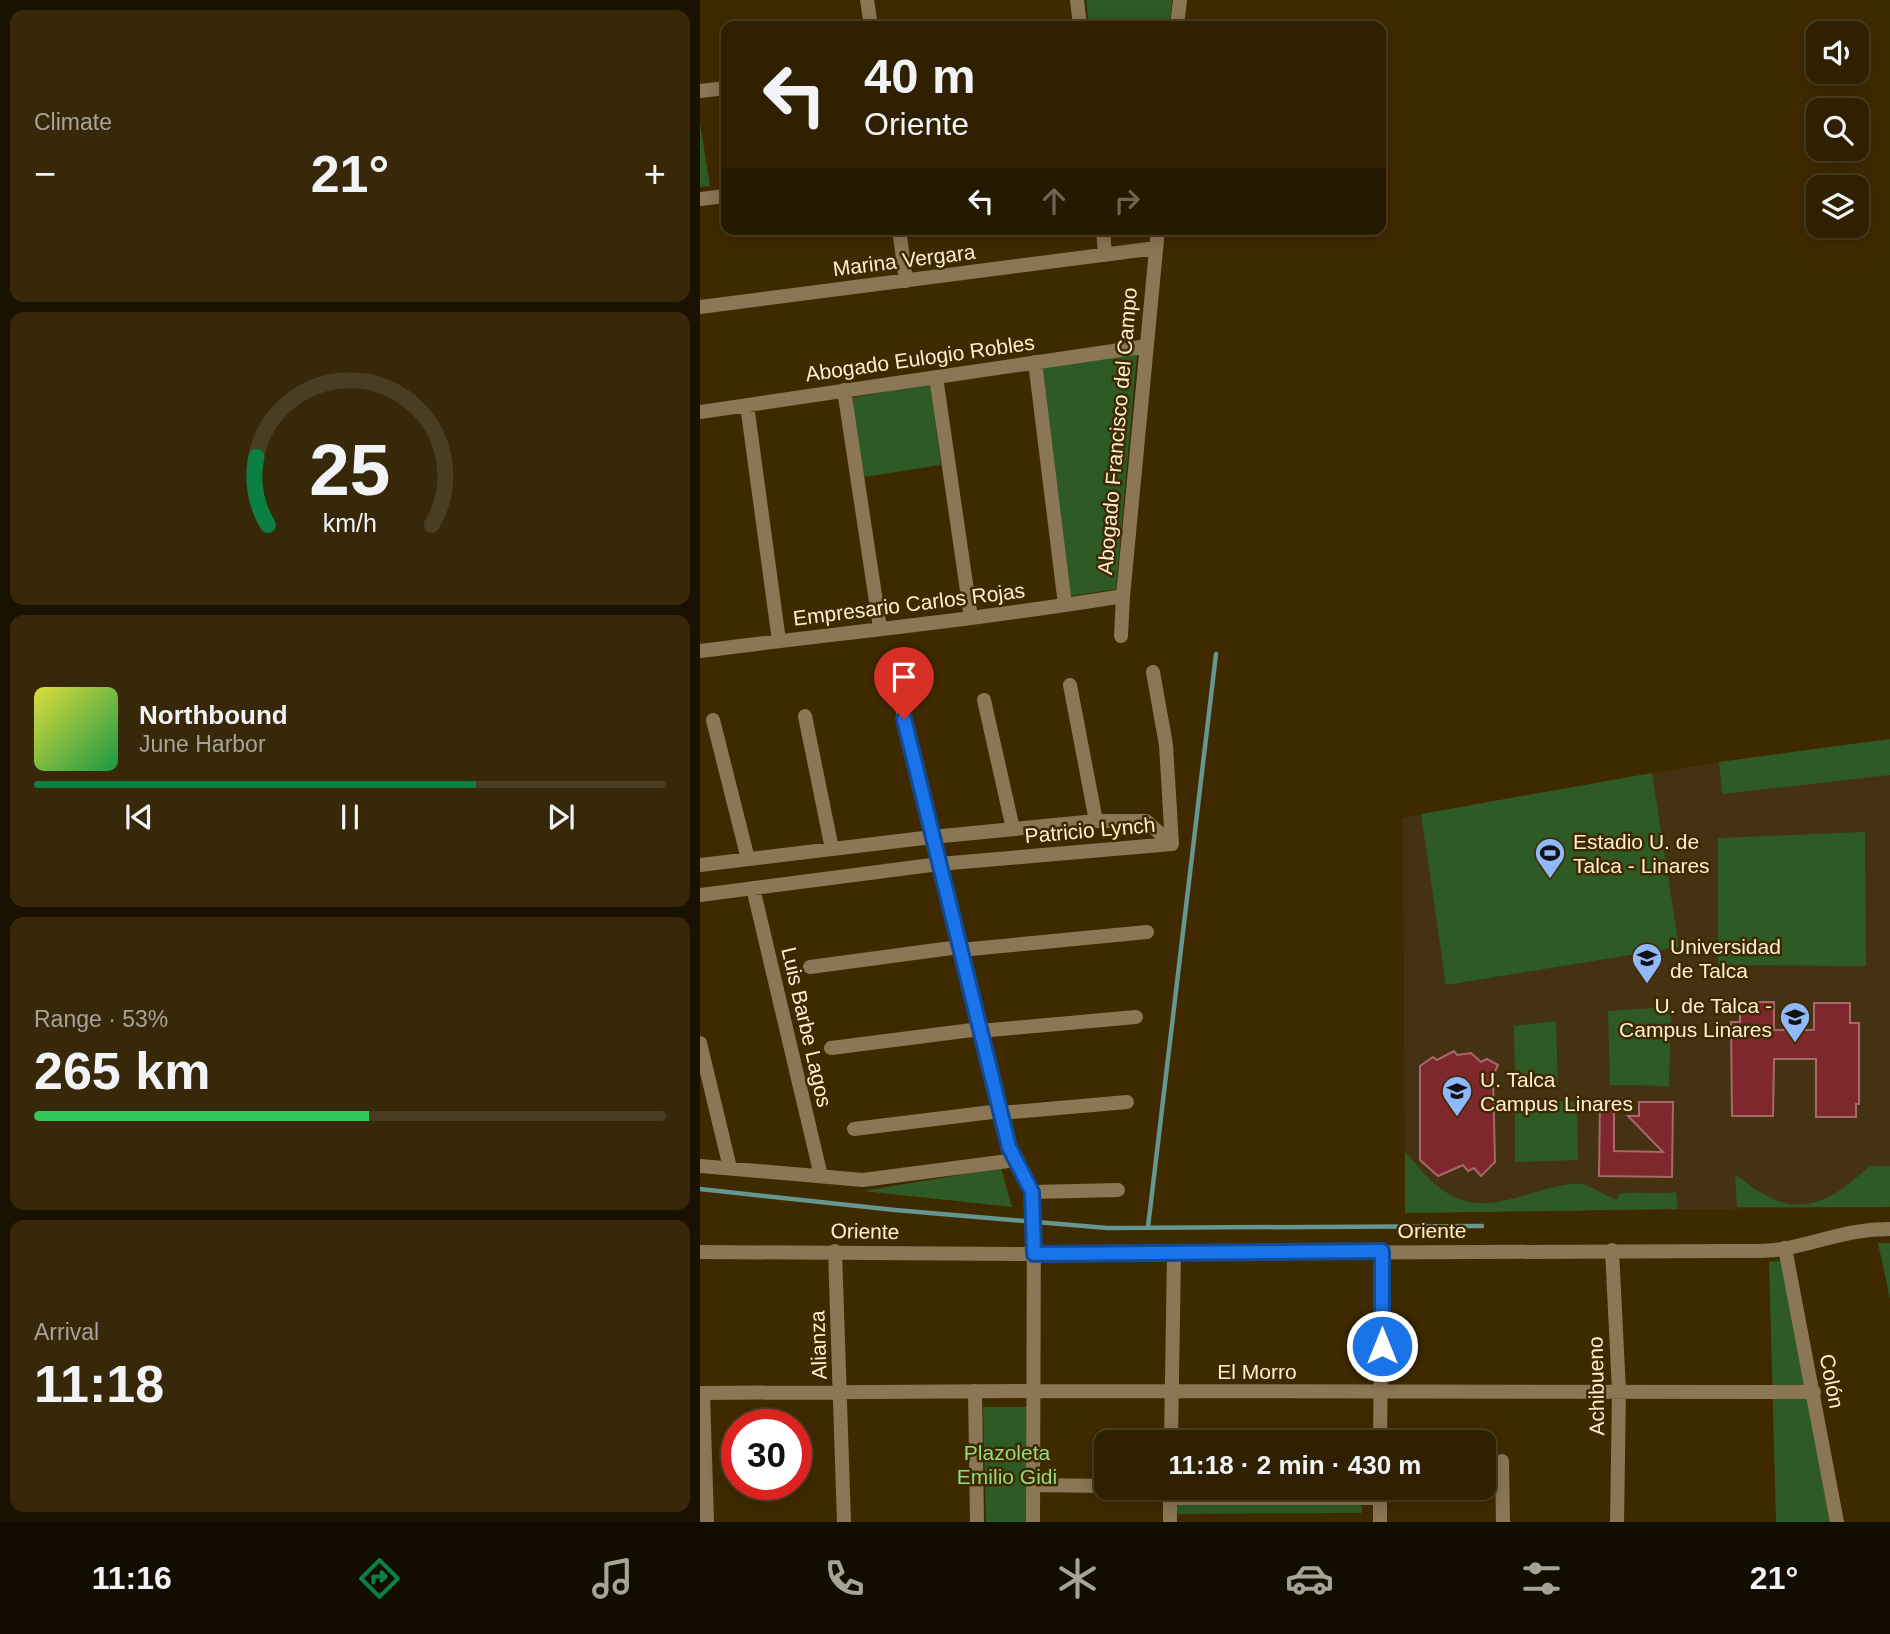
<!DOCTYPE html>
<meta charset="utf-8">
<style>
:root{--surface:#2f2000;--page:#37280a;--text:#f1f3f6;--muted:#a7a399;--line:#4a3e22;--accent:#0b8043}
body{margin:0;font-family:Helvetica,sans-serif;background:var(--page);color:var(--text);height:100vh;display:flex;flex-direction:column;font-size:26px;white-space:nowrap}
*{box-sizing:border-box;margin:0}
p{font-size:23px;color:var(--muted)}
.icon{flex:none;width:38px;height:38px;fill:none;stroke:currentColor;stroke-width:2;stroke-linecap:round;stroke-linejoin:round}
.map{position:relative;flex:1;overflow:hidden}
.drawer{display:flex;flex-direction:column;gap:10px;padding:10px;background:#1a1200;width:700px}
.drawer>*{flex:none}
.hud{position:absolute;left:21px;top:21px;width:665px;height:214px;border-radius:14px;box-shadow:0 4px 18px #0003,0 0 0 2px var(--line);background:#2f2000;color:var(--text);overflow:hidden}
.buttons{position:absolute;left:1106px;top:21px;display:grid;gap:14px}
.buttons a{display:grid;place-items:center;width:63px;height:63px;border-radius:14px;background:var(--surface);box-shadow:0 4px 18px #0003,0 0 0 2px var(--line);font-size:35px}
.speed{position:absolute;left:21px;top:1409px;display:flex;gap:14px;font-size:35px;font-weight:700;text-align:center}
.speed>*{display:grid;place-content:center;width:91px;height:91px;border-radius:50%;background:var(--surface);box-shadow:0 4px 18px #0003,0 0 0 2px var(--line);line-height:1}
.speed .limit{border:10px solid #d22;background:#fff;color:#111}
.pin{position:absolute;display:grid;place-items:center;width:60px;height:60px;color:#fff;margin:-72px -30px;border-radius:50% 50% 50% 0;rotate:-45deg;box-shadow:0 0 7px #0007}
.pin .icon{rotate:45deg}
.me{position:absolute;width:77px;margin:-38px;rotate:0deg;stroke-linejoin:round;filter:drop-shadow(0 0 5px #0008)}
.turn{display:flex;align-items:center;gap:24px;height:147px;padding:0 28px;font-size:32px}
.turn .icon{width:91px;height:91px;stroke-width:2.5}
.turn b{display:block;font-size:49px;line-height:60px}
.lanes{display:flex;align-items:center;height:66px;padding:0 28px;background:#0003;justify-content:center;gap:35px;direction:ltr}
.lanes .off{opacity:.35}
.big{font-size:52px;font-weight:700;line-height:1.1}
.drawer .widget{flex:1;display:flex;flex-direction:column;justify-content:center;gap:10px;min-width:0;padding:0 24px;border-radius:14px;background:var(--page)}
.drawer .dial{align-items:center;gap:0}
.dial svg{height:182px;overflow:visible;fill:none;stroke:var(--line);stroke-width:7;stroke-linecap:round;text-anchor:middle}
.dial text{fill:var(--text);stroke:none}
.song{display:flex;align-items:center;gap:21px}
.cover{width:84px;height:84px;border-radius:10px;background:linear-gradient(135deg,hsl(60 70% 55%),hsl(140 70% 35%))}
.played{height:7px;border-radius:4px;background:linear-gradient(90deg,var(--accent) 70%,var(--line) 70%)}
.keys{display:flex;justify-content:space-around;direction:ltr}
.heat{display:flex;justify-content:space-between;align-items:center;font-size:38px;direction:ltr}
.charge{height:10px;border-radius:5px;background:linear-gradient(90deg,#34c759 53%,var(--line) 0)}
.trip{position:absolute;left:394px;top:1430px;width:402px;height:70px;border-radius:14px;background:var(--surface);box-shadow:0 4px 18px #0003,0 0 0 2px var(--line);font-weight:700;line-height:70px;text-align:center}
.tab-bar{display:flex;height:112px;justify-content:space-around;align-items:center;background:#130d00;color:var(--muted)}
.tab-bar .icon{width:49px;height:49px}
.tab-bar .current{color:var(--accent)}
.tab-bar b{font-size:32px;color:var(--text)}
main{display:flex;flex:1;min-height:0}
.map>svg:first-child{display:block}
.built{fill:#443212}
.green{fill:#2e5a25}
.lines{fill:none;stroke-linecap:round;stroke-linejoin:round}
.stream{stroke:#669690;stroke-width:4.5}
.building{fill:#7e272d;stroke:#a66868;stroke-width:2}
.minor{stroke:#8b7655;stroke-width:14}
.tertiary{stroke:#8b7655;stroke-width:14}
.route-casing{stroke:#114b97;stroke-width:18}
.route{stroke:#1a73e8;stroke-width:12}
.labels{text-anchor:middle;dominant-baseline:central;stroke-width:5;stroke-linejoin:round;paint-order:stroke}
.street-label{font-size:21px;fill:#ffeed3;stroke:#3f2a00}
.poi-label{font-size:21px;fill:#ffeed3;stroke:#3f2a00;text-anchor:start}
.park-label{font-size:21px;fill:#8fdd7e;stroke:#3f2a00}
</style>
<main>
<section class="drawer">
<div class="widget"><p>Climate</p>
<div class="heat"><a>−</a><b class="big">21°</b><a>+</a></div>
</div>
<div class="widget dial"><svg viewBox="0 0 100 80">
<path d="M14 69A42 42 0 1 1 86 69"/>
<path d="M14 69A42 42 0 0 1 9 39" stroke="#0b8043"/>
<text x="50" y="56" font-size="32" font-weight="700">25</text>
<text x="50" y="72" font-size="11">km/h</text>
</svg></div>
<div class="widget">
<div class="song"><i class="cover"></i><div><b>Northbound</b><p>June Harbor</p></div></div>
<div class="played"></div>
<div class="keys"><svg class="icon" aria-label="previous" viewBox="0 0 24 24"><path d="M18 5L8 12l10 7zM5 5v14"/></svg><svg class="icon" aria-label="pause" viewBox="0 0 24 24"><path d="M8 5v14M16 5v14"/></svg><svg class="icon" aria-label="next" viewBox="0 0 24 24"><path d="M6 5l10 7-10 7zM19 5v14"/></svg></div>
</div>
<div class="widget"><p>Range · 53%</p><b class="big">265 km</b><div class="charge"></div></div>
<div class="widget"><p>Arrival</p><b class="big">11:18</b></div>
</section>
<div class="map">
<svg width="1190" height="1522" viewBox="0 0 1190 1522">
<rect width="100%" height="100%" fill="#3f2a00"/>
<!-- built -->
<path class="built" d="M1190,739V1207L705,1213L703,818L1019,762Z"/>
<!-- green -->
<path class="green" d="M386,0H472L470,26H389Z
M0,123L10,186L0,187Z
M437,354L416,589L370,596L342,367Z
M230,383L241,465L164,477L152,398Z
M1190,739V775L1022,794L1019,762Z
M952,773L979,947L746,985L721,814Z
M1165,832L1166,966L1018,965V838Z
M971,1007L969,1086L910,1085L908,1011Z
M856,1021L858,1085L815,1087L814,1026Z
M877,1101L878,1160L815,1162V1102Z
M705,1151C747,1204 769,1214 835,1192C846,1189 871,1182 882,1184C893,1187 906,1196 917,1200L919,1194C938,1191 956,1195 976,1192L978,1209L705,1213Z
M1170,1166H1190V1207H1037L1035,1174C1091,1220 1119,1212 1170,1166Z
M301,1168L312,1207L163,1191Z
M1178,1243H1190V1299Z
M1084,1260L1134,1522H1076L1069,1262Z
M283,1407H330V1522H286Z
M661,1490L662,1513L474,1514V1493Z"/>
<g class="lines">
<!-- stream -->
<path class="stream" d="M0,1189L195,1210L407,1228L782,1226
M448,1227L516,654"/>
</g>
<!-- building -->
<path class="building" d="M1040,1002H1074V1030H1114V1003H1150V1023H1159V1104H1156V1117H1116V1059H1074L1073,1116H1032L1031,1022H1040Z
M754,1051L757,1055L771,1053L781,1062L787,1059L798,1065L793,1076L795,1162L781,1176L774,1168L768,1171L763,1165L738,1176L720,1160V1066L733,1057L737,1060Z
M939,1102H973L972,1177L899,1176L900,1103H914V1151L963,1152L928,1116H939Z"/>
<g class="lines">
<!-- minor -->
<path class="minor" d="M167,0L171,26
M377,0L380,26
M477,26L480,0
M0,91L26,88
M0,199L26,196
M199,229L206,281
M403,229L405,255
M0,307L456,248
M335,362L365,605
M236,377L271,618
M144,390L180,628
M47,405L79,641
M0,412L447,346
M421,636L423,596L458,229
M0,651C141,633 282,619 423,596
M453,672L466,745L472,844
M370,685L396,821
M199,696L307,1142L332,1192L334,1203L333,1522
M284,700L313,829
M105,716L132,849
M13,720L48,859
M0,865L232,837L396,821H446L472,844
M53,888L121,1176
M0,895L239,864L472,844
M260,950L447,932
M110,967L259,947
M280,1031L436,1017
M0,1043L30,1168
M131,1048L280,1029
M301,1113L427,1102
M154,1129L300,1111
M0,1166L163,1180L316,1160
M332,1192L418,1190
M1085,1248L1137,1522
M912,1250L919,1391L917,1522
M135,1251L144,1522
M275,1391L277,1522
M0,1393L333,1391L1114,1392
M3,1393L7,1522
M471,1442L474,1252
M680,1442L682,1251
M802,1461L803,1522
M333,1485L406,1486
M470,1498H680
M470,1522V1488
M680,1522V1488"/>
<!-- tertiary -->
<path class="tertiary" d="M0,1252L334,1254L1027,1251C1045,1251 1064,1252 1082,1249C1122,1242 1147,1229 1190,1229"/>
</g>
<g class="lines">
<!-- route casing -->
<g class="route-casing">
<path id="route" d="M204,719L309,1147L332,1192L334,1254L682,1251V1346"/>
</g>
<!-- route -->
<use href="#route" class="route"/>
</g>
<!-- icons -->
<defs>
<g id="stadium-pin" transform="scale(1.575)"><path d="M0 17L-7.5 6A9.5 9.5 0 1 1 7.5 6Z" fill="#8fb8fd" stroke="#3f2a00"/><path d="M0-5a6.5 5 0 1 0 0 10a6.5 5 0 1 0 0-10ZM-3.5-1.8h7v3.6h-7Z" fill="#111"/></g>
<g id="university-pin" transform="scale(1.575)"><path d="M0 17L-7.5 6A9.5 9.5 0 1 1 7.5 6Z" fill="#8fb8fd" stroke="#3f2a00"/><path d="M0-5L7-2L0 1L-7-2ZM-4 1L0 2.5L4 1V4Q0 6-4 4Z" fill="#111"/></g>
</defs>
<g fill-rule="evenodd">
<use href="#stadium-pin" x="850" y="853"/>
<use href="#university-pin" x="947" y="958"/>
<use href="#university-pin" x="1095" y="1017"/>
<use href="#university-pin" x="757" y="1091"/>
</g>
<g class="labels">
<!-- street labels -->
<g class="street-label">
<text transform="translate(204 260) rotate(-7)">Marina Vergara</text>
<text transform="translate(220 358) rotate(-8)">Abogado Eulogio Robles</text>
<text transform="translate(417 431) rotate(-85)">Abogado Francisco del Campo</text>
<text transform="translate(209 604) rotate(-7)">Empresario Carlos Rojas</text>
<text transform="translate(390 830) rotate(-5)">Patricio Lynch</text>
<text transform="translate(107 1027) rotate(77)">Luis Barbe Lagos</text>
<text x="732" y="1230">Oriente</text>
<text transform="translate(165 1231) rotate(1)">Oriente</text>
<text transform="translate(118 1345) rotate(-92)">Alianza</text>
<text x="557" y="1371">El Morro</text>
<text transform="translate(1132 1381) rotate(79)">Colón</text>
<text transform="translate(896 1386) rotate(-91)">Achibueno</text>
</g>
<!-- poi labels -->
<g class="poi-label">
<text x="873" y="841">Estadio U. de<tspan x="873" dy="24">Talca - Linares</tspan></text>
<text x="970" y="946">Universidad<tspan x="970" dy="24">de Talca</tspan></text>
<text x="1072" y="1005" text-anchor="end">U. de Talca -<tspan x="1072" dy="24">Campus Linares</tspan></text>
<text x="780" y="1079">U. Talca<tspan x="780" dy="24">Campus Linares</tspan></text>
</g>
<!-- park labels -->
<g class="park-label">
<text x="307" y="1452">Plazoleta<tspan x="307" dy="24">Emilio Gidi</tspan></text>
</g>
</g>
</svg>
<div class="buttons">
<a><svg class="icon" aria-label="sound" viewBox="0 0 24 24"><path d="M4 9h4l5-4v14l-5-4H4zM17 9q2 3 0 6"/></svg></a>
<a><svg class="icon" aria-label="search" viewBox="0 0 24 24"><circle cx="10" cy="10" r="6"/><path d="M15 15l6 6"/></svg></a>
<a><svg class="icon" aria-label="layers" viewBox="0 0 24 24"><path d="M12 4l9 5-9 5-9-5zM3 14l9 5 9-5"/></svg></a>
</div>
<div class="speed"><div class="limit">30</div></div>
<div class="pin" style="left:204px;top:719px;background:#d93025"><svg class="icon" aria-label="arrive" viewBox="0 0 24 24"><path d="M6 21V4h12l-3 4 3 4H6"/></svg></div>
<svg class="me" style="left:682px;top:1346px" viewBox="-20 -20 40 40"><circle r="17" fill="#1a73e8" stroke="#fff" stroke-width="3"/><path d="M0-11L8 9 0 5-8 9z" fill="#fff"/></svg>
<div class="trip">11:18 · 2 min · 430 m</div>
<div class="hud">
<div class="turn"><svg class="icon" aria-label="left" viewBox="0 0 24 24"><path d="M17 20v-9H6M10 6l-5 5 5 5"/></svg><div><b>40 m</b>Oriente</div></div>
<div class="lanes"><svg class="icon" aria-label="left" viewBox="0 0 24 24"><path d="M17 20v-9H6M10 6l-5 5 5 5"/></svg><svg class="icon off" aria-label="ahead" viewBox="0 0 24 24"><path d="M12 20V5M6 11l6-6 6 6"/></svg><svg class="icon off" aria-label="right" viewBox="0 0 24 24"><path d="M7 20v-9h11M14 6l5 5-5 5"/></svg></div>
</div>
</div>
</main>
<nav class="tab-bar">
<b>11:16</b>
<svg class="icon current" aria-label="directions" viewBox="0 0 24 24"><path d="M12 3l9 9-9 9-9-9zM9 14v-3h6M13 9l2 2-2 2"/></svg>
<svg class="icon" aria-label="music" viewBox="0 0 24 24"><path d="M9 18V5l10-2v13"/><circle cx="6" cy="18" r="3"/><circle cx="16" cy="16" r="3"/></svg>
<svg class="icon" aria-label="phone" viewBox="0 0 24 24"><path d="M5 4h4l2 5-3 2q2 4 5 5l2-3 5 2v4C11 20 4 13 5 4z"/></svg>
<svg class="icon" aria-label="climate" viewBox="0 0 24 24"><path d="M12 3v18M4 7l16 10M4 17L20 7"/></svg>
<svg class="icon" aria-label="car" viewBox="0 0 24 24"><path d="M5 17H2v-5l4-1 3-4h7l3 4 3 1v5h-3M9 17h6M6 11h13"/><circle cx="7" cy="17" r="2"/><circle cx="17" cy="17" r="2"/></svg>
<svg class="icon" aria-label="filters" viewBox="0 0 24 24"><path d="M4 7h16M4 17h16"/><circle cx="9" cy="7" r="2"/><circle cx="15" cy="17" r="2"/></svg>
<b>21°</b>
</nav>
